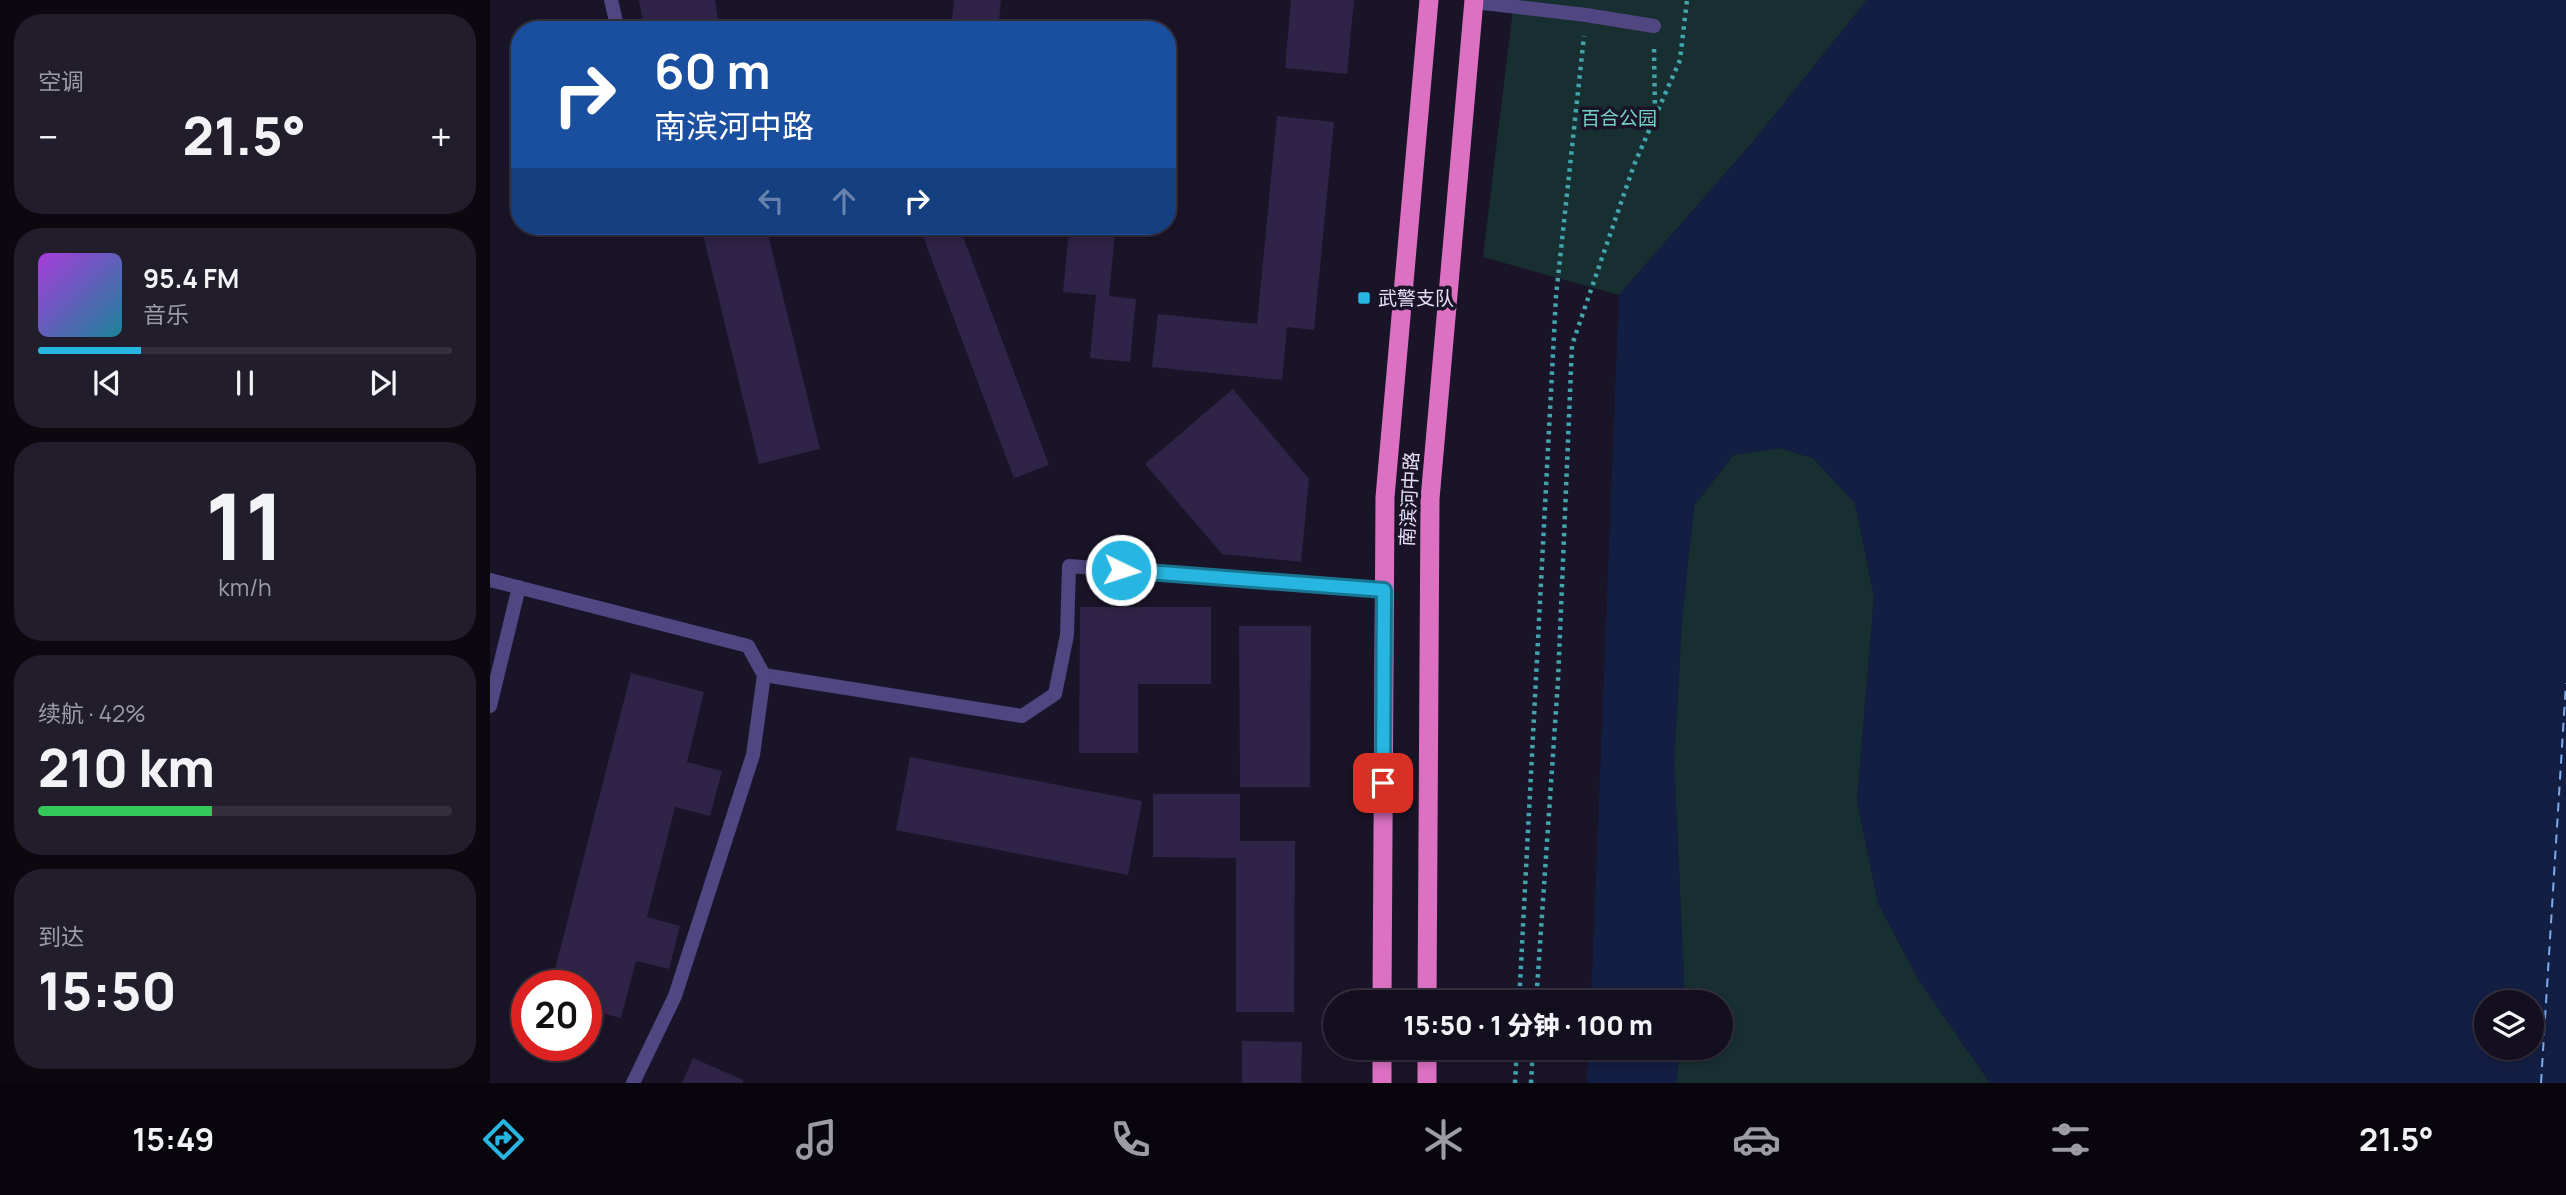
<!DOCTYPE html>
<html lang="zh">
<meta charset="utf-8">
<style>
:root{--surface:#140f1e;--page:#211d2b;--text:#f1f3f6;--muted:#9d9ca4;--line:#332f3c;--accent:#26b6e1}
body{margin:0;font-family:Manrope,"Noto Sans SC",sans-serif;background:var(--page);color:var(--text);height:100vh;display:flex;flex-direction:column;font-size:26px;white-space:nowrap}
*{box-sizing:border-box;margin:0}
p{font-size:23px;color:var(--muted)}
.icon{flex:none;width:38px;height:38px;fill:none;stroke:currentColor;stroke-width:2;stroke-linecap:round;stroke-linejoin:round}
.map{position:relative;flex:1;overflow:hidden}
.side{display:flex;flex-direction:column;gap:14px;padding:14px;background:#0b0810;width:490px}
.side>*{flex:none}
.top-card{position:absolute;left:21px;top:21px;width:665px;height:214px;border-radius:28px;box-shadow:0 4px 10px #0003,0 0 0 2px var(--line);background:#1a4fa0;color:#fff;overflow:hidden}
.buttons{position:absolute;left:1984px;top:990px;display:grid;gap:14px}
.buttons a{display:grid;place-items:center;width:70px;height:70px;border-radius:50%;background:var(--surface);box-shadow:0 4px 10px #0003,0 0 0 2px var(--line);font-size:35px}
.speed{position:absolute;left:21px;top:970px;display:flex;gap:14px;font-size:35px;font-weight:700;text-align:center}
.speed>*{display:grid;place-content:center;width:91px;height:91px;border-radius:50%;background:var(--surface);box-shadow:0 4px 10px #0003,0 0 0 2px var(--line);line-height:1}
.speed .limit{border:10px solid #d22;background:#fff;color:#111}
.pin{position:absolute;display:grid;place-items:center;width:60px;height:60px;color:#fff;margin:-30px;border-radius:14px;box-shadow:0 4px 10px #0006}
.me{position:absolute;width:77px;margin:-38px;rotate:94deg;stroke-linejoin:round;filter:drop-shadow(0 0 5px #0008)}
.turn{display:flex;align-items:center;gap:24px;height:147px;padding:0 28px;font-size:32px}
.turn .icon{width:91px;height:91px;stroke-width:2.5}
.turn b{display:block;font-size:49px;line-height:60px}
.lanes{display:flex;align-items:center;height:66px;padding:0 28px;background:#0003;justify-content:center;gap:35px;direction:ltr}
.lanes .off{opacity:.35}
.big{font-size:52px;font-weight:800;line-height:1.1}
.side .tile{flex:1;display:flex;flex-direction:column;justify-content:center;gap:10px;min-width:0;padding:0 24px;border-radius:28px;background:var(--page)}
.side .dial{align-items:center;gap:0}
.dial b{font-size:91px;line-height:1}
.song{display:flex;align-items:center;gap:21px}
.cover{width:84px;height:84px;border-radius:10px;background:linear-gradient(135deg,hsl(280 70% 55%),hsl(190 70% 35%))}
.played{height:7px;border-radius:4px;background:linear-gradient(90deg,var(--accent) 25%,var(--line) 25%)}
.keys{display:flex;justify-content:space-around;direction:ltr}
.heat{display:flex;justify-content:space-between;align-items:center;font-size:38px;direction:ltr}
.charge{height:10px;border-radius:5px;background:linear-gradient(90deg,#34c759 42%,var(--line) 0)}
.trip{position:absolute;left:833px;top:990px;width:410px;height:70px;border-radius:35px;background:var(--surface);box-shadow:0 4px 10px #0003,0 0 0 2px var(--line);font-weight:800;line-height:70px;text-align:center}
.menu{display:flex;height:112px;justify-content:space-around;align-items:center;background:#08060c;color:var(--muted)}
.menu .icon{width:49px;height:49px}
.menu .current{color:var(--accent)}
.menu b{font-size:32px;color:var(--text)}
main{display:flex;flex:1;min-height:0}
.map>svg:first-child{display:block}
.green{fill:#182f31}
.water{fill:#131e43;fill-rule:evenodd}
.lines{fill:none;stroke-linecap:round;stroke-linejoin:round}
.ferry{stroke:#7caaed;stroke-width:2;stroke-dasharray:9 7;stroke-linecap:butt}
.building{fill:#2f2347}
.path{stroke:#42a5ad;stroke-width:4.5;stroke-dasharray:3.5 5;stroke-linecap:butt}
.service{stroke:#504681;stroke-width:14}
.minor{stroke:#504681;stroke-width:14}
.trunk{stroke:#dc70c2;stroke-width:19}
.route-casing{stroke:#197692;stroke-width:18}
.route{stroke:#26b6e1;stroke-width:12}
.poi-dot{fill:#26b6e1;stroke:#1a1428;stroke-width:2.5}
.labels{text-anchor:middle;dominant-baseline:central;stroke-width:7;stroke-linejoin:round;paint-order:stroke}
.park-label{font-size:19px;fill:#75d2c7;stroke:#1a1428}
.poi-label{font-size:19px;fill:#e6e0fb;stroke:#1a1428;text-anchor:start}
.street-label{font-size:19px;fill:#e6e0fb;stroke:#1a1428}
</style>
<main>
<section class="side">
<div class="tile"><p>空调</p>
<div class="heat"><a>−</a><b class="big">21.5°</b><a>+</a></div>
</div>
<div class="tile">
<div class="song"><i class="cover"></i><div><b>95.4 FM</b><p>音乐</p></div></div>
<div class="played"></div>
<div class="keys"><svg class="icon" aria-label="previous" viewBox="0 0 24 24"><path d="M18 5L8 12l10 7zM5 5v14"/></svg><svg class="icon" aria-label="pause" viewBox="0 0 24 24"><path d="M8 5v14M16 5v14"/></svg><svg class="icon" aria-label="next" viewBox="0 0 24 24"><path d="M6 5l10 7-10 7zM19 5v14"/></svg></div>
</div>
<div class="tile dial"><b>11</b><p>km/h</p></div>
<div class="tile"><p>续航 · 42%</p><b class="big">210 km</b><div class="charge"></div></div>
<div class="tile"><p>到达</p><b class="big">15:50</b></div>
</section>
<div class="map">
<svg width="2076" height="1083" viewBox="0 0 2076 1083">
<rect width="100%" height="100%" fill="#1a1428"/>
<!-- green -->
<path class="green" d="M1024,0H1377L1262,143L1129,295L993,257Z
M1290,448L1323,458L1365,503L1384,597L1367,801L1388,903L1428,979L1500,1083H1186L1190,1048H1230V1003H1195L1184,760L1192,620L1204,506L1243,455Z"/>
<!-- water -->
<path class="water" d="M1377,0H2076V1083H1500L1428,979L1388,903L1367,801L1384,597L1365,503L1323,458L1290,448L1243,455L1204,506L1192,620L1184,760L1195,1003H1101L1129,295L1262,143ZM1997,1003H2042V1048H1997Z
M1098,1048H1190L1186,1083H1097Z"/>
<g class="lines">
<!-- ferry -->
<path class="ferry" d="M2051,1083L2076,683"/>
</g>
<!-- building -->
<path class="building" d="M149,0H225L230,30H154Z
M464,0H511L508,30H461Z
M801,0H864L857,74L795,68Z
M787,116L844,122L824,330L797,327L792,380L662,367L668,314L767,324Z
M211,226H276L330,449L269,464Z
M429,226H469L559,465L524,478Z
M557,226H600V232L625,234L619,296L646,299L640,362L600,358L606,295L573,292L579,230L557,228Z
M743,389L819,479L811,562L732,554L655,464Z
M590,607H721V684H648V753H589Z
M749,626H821L820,787H750Z
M141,673L214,692L197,762L232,771L220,816L185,807L157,917L190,926L179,969L146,961L131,1018L96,1009V985H61Z
M420,757L652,801L638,875L406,830Z
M663,794H750V841H805L804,1012H746V858L663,857Z
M752,1041L812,1042L811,1083H752Z
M203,1058L253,1080L252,1083H192Z"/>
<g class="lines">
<!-- path -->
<path class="path" d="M1164,49L1165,113
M1029,1003L1066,296L1094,36
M1046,1003L1068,681L1082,345L1144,165L1190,60L1197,0
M1025,1083L1027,1048
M1041,1083L1043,1048"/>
<!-- service -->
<path class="service" d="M984,2L1096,15L1164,26
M274,675L532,716L565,694L577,635L579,566L894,590"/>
<!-- minor -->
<path class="minor" d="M121,0L128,30
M0,580L258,646L274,675L263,755L185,996L143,1083
M0,706L29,587"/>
<!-- trunk -->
<path class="trunk" d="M892,1003L895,497L939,0
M937,1003L940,499L984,0
M892,1083V1048
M937,1083V1048"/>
</g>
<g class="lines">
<!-- route casing -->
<g class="route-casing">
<path id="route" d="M631,570L894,590L893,783"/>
</g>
<!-- route -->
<use href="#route" class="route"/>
</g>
<!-- markers -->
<rect class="poi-dot" x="867" y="291" width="14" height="14" rx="3.5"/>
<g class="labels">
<!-- park labels -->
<g class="park-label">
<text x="1129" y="118">百合公园</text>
</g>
<!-- poi labels -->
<g class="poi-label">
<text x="888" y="298">武警支队</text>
</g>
<!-- street labels -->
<g class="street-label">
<text transform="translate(919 499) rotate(-87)">南滨河中路</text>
</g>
</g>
</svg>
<div class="buttons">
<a><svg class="icon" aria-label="layers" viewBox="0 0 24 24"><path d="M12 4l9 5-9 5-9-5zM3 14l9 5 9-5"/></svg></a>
</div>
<div class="speed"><div class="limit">20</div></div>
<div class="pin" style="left:893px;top:783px;background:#d93025"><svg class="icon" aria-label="arrive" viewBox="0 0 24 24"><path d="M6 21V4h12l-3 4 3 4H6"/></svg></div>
<svg class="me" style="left:631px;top:570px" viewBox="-20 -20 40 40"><circle r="17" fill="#26b6e1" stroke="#fff" stroke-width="3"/><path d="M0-11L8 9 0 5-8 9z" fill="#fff"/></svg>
<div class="trip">15:50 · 1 分钟 · 100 m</div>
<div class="top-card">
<div class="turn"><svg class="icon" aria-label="right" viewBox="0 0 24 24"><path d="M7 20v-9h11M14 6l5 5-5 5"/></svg><div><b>60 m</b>南滨河中路</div></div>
<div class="lanes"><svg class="icon off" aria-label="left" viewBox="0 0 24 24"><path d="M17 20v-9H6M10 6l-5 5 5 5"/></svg><svg class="icon off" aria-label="ahead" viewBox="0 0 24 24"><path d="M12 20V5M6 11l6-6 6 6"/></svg><svg class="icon" aria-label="right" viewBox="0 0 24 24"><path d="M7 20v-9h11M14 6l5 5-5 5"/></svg></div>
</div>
</div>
</main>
<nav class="menu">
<b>15:49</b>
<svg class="icon current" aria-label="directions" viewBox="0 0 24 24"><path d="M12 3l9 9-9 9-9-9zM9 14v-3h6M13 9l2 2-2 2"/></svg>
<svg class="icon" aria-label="music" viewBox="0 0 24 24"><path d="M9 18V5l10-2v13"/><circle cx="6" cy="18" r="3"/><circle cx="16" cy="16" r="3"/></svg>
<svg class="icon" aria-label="phone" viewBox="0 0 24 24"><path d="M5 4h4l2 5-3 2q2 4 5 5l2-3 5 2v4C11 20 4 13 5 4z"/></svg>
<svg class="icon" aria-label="climate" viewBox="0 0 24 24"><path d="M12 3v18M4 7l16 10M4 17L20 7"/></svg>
<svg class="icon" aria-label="car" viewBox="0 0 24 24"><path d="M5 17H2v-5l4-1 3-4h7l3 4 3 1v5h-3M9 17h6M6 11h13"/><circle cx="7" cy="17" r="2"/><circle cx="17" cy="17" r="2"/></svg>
<svg class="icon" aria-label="filters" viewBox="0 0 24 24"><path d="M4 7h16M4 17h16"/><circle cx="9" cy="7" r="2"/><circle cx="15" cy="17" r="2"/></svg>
<b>21.5°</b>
</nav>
